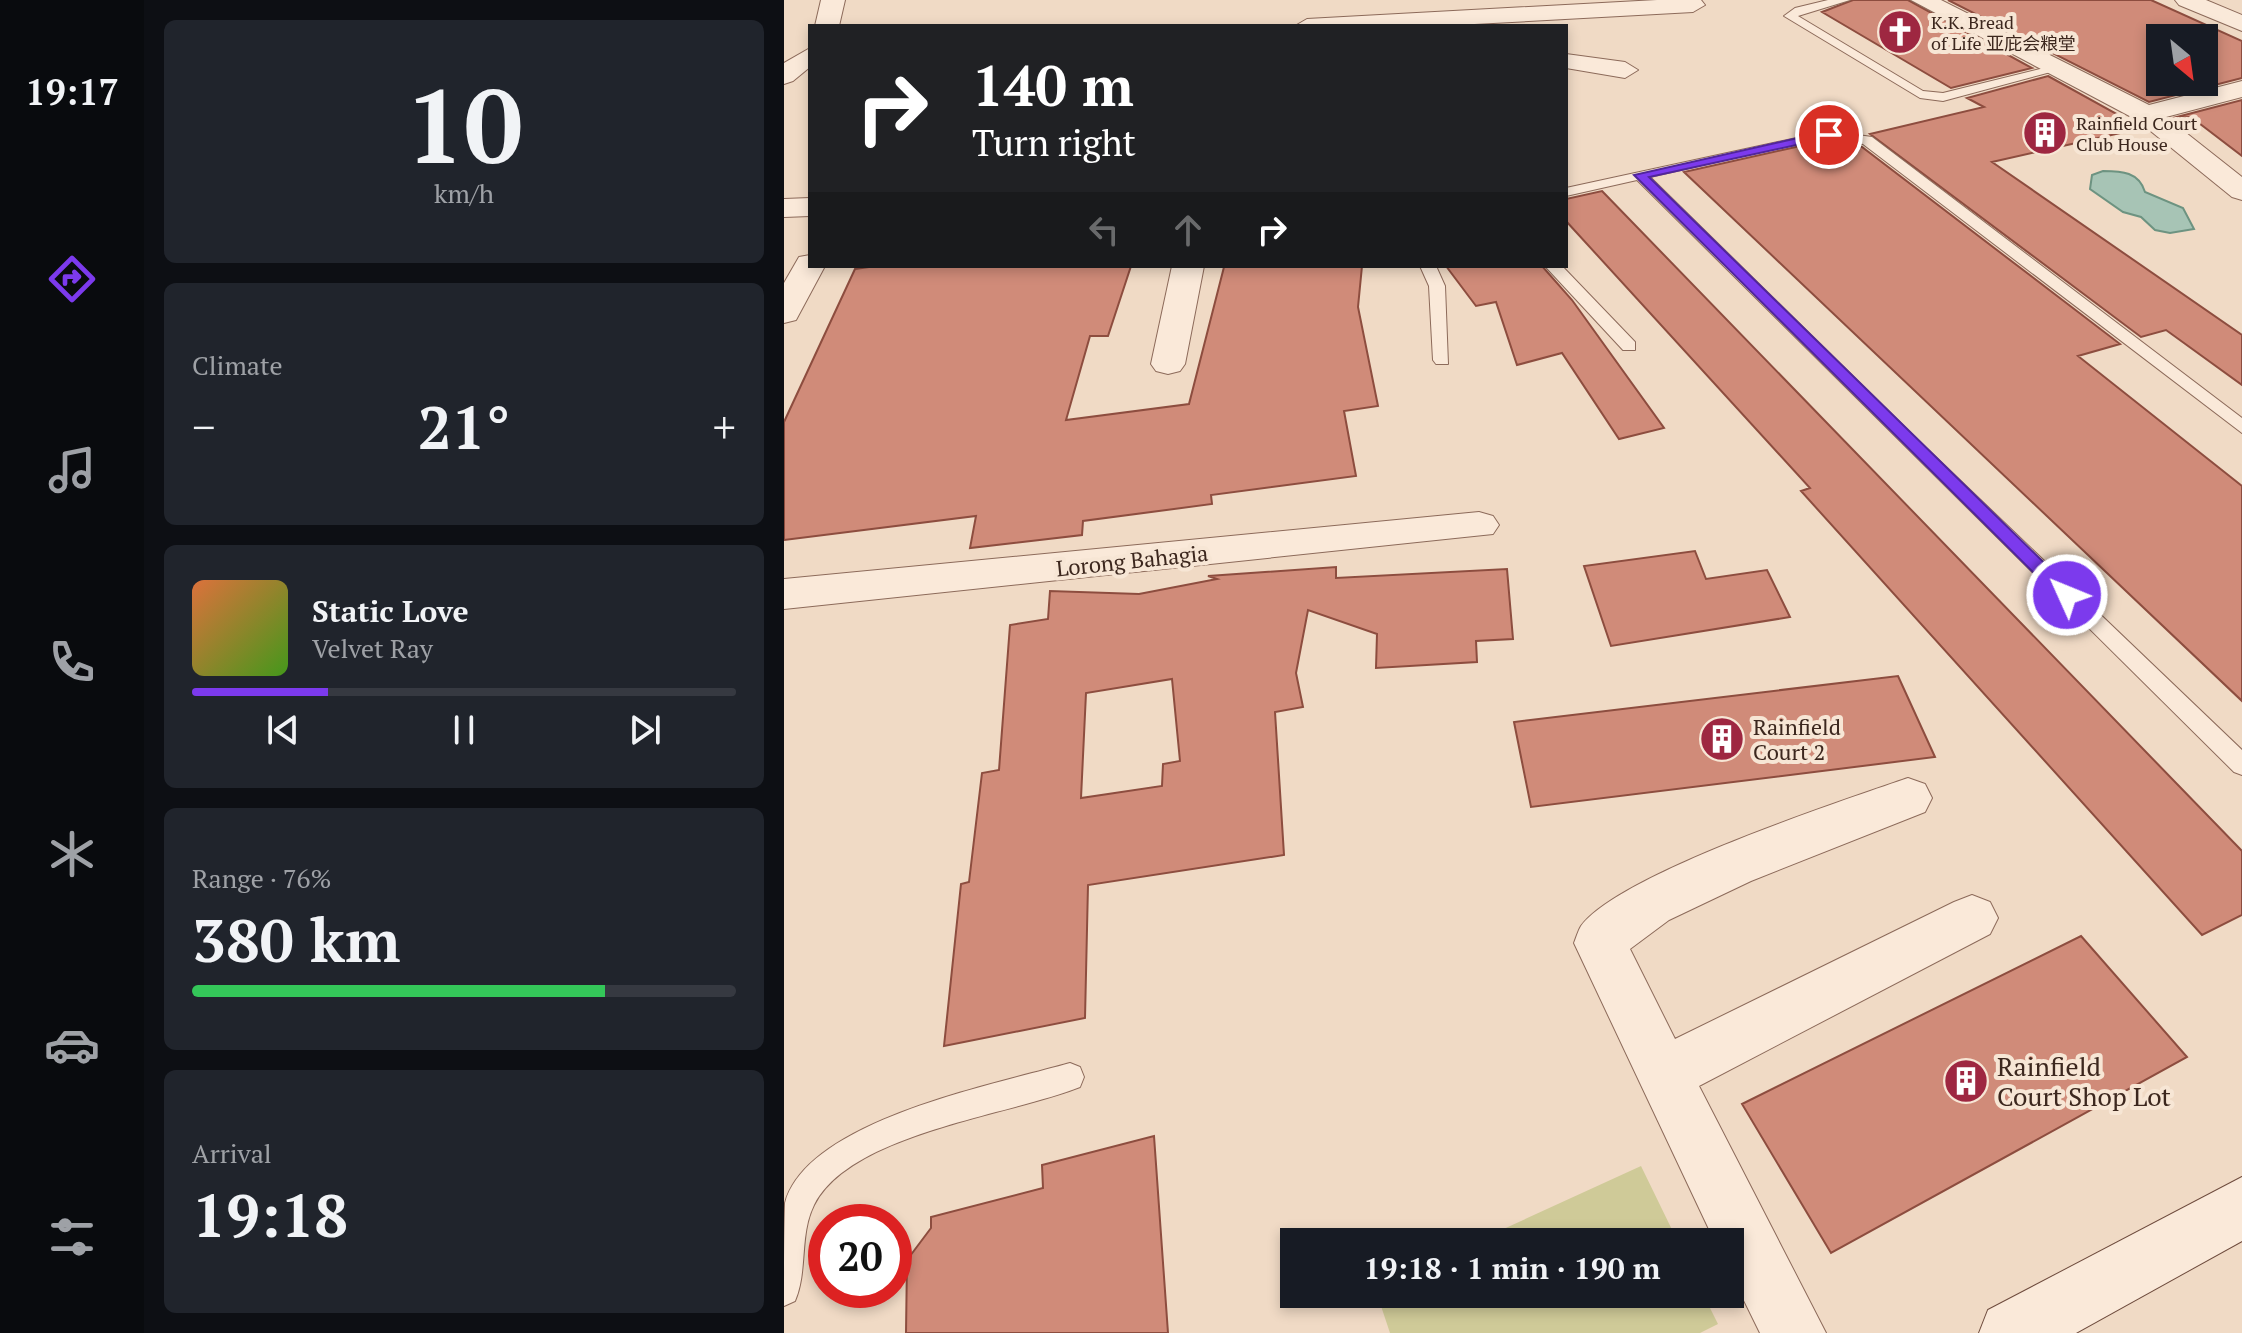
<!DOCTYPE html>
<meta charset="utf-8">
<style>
:root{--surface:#171b24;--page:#20242c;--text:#f1f3f6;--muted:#9ea1a6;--line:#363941;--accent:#7c3aed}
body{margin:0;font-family:"PT Serif","Noto Sans SC",serif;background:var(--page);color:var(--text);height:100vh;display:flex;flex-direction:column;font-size:30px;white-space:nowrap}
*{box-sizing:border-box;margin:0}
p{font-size:26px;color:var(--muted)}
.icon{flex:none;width:44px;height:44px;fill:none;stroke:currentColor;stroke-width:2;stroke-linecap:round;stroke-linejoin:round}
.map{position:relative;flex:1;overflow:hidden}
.sheet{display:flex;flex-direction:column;gap:20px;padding:20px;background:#0d0f14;width:640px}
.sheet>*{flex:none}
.guide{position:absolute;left:24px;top:24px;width:760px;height:244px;border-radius:0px;box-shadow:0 4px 12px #0003;background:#202124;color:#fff;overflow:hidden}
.needle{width:52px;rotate:151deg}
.buttons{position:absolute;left:1362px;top:24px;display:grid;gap:16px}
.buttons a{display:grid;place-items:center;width:72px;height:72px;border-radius:0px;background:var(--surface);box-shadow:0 4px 12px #0003;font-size:40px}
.speed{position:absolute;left:24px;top:1204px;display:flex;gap:16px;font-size:40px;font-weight:700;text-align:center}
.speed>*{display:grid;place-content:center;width:104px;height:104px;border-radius:50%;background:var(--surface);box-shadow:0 4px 12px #0003;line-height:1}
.speed .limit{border:12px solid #d22;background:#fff;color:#111}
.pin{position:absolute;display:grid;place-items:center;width:68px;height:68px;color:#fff;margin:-34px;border:4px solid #fff;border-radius:50%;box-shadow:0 2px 8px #0007}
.me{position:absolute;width:88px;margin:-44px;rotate:314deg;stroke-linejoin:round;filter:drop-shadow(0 0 6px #0008)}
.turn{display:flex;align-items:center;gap:28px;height:168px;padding:0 32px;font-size:36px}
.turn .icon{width:104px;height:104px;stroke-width:2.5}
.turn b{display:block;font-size:56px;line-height:68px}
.lanes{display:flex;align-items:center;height:76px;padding:0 32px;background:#0003;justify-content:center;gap:40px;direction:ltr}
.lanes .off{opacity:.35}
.big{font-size:60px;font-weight:600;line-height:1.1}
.sheet .card{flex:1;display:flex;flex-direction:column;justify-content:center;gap:12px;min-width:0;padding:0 28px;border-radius:12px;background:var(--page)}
.sheet .dial{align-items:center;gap:0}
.dial b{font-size:104px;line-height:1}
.song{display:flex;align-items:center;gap:24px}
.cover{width:96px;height:96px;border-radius:12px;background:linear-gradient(135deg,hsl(20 70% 55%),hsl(100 70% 35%))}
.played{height:8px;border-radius:4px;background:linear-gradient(90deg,var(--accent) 25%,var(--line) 25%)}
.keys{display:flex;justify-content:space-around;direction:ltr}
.heat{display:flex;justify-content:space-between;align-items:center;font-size:44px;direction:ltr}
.charge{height:12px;border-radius:6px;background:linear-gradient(90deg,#34c759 76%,var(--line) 0)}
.trip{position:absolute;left:496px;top:1228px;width:464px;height:80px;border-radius:0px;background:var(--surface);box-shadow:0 4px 12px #0003;font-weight:600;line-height:80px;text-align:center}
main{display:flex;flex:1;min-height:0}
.tab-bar{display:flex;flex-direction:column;width:144px;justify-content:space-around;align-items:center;background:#090b0e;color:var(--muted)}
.tab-bar .icon{width:56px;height:56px}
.tab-bar .selected{color:var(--accent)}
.tab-bar b{font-size:36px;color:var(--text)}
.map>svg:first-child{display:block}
.green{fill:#cfca98}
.water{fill:#a7c4b5;stroke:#6d9381;stroke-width:2}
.building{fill:#d08b79;stroke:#8d4d3f;stroke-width:2;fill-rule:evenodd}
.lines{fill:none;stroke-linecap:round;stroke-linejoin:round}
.lane-casing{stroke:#8c6a5a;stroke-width:2}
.street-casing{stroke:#8c6a5a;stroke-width:2}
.secondary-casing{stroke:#6e4b3d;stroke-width:2}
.lane{fill:#fae9d9;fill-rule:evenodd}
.street{fill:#fae9d9;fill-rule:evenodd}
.secondary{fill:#fae9d9;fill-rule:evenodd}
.route{fill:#7c3aed;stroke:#51269a;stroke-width:2}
.labels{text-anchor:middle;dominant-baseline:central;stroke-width:8;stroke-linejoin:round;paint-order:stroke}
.far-poi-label{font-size:18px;fill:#3c271e;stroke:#f7e6d5;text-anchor:start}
.street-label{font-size:22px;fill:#3c271e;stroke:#f7e6d5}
.poi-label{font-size:22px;fill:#3c271e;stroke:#f7e6d5;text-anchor:start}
.near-poi-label{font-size:26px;fill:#3c271e;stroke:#f7e6d5;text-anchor:start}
</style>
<main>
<nav class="tab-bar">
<b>19:17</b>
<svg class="icon selected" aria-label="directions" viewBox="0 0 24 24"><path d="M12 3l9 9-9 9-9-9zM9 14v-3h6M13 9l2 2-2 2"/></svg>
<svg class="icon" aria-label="music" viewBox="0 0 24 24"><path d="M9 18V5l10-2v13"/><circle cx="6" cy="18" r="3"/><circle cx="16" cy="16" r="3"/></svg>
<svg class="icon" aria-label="phone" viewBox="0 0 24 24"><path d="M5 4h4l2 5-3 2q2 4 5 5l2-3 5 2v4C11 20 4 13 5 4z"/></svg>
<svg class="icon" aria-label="climate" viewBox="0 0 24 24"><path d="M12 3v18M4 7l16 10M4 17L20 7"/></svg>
<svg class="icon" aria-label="car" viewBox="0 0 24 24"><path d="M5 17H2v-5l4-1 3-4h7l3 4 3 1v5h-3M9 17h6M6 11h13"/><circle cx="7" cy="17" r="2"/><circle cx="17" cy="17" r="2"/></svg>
<svg class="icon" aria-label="filters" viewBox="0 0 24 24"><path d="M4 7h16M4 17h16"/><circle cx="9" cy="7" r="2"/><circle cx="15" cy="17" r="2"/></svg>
</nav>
<section class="sheet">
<div class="card dial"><b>10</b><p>km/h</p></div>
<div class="card"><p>Climate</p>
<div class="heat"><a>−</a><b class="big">21°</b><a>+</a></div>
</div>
<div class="card">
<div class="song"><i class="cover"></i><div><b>Static Love</b><p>Velvet Ray</p></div></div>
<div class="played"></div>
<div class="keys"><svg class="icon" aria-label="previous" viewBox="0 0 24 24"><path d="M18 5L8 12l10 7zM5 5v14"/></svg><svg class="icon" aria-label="pause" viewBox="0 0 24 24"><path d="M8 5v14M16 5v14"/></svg><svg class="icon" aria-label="next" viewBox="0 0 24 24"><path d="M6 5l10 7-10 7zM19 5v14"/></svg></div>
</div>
<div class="card"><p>Range · 76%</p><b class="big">380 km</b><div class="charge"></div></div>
<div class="card"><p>Arrival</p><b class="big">19:18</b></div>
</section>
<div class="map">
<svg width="1458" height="1333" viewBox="0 0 1458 1333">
<rect width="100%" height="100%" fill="#f0dac5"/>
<!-- green -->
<path class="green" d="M857,1166L894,1242H691Z
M593,1294H919L934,1324L916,1333H606Z"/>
<!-- water -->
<path class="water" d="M1319,171C1338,171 1355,172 1361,192L1399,208L1410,229L1386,233L1371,230L1357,217L1339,212L1306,189L1308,175Z"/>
<!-- building -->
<path class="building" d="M1069,0H1124L1248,68L1167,88L1038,12Z
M1164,0H1367L1458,41V78L1365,102ZM1376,38H1420V82H1376Z
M1264,76L1358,128L1208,162L1458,335V385L1382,330L1357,337L1086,134L1200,107L1183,98Z
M1458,100V156L1407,117L1389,118Z
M1047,142L1078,147L1336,344L1294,356L1458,486V701L900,172L1021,145Z
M818,191L1458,851V915L1418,935L1017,491L1026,488L782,221V199Z
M92,266H347L324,336H306L282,420L405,404L440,267L578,266L574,307L594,406L560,411L572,476L427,495L428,504L299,521L298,535L186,548L192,516L0,540V422L71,269Z
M662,266H758L788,300L880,428L835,439L778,353L733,365L712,302L692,306Z
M911,551L922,579L983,570L1006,617L827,646L800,566Z
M552,567V578L723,569L729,639L692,641L693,662L592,668L593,634L524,610L512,673L519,707L491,712L500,855L304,885L301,1018L160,1046L177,884L185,882L198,773L215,770L226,625L264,619L266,591L355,594L433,579L424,576ZM388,679L396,761L379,764L378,786L297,798L302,693Z
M1114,676L1151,757L747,807L730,722Z
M1297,936L1403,1057L1047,1253L958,1104Z
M370,1136L384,1333H122L123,1260L147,1228V1217L259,1188L258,1165Z"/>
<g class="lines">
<!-- lane casing -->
<g class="lane-casing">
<path id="lane" d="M1044,0H1066L1014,16L1139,91L1159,93L1272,65L1278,69L1159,101L1136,98L1000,16L1011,8Z
M1045,131L1088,137L1458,418V433L1079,144L1045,139L1020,142L866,177L1137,443L1458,750V775L1450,772L853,180L782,196V188Z
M636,266H652L661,286L664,364H652L649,360L645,286Z
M761,266H778L851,342V350H839Z
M286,1063L296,1067L300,1077L296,1087C227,1115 66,1133 30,1205C15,1235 24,1271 11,1301L0,1306C0,1277 0,1230 1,1203C23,1120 213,1084 286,1063Z"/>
</g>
<!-- street casing -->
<g class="street-casing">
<path id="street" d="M37,0H61L55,26H31Z
M873,0H917L921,5L909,12L653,26H511L523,19Z
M1127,0H1157L1365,105L1458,81V97L1382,117L1458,177V200L1448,197L1353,120Z
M1391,0H1422L1458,15V31L1395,5Z
M26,48V67L9,81L0,84V63Z
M782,54L841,62L854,70L841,78L782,68Z
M26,198V216L0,217V199Z
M26,255V266H41L12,320L0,323V283L15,257Z
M388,266H420L401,364L396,371L384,374L372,371L367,364Z
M695,512L709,516L715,525L709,534L0,609V579Z
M1124,778L1141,784L1148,798L1141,812L967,881L885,920L846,949L891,1039L1170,902L1188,895L1206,902L1214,918L1206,934L915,1086L1042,1333H976L946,1272V1242H931L790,943C792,938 794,931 797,926C835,874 1057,801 1124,778Z"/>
</g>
<!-- secondary casing -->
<g class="secondary-casing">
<path id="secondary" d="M1458,1177V1241L1292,1333H1195L1204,1310Z"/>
</g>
<!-- lane -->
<use href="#lane" class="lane"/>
<!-- street -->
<use href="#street" class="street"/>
<!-- secondary -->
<use href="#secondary" class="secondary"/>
</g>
<!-- route -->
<path class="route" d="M1045,131L1049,137L865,177L1289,591V600H1277L850,175Z"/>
<!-- icons -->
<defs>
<g id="church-disc" transform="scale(2.3)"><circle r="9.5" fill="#9e2741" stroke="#f7e6d5"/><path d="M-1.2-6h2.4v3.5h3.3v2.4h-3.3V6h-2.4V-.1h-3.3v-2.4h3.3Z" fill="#fff"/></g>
<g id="building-disc" transform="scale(2.3)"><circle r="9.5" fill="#9e2741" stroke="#f7e6d5"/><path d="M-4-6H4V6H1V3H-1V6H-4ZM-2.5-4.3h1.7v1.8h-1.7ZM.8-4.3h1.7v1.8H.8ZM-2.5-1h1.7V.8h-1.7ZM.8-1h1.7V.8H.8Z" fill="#fff"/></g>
</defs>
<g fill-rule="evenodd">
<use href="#church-disc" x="1116" y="32"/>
<use href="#building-disc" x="1261" y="133"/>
<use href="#building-disc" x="938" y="739"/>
<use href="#building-disc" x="1182" y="1081"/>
</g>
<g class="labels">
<!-- far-poi labels -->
<g class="far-poi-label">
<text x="1147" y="22">K.K. Bread<tspan x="1147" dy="21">of Life 亚庇会粮堂</tspan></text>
<text x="1292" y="123">Rainfield Court<tspan x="1292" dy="21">Club House</tspan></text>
</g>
<!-- street labels -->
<g class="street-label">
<text transform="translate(348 560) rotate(-6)">Lorong Bahagia</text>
</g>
<!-- poi labels -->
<g class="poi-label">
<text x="969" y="726">Rainfield<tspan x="969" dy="25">Court 2</tspan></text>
</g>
<!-- near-poi labels -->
<g class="near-poi-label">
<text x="1213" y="1066">Rainfield<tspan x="1213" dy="30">Court Shop Lot</tspan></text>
</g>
</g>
</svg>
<div class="buttons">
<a><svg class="needle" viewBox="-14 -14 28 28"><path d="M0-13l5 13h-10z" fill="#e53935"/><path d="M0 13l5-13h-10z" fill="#9ea1a6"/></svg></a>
</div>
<div class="speed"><div class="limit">20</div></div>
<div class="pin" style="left:1045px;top:135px;background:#d93025"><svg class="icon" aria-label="arrive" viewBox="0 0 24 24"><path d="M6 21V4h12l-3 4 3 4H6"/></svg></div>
<svg class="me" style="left:1283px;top:595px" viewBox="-20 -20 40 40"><circle r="17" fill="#7c3aed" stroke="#fff" stroke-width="3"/><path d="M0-11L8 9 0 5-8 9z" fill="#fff"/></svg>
<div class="trip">19:18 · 1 min · 190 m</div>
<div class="guide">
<div class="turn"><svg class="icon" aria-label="right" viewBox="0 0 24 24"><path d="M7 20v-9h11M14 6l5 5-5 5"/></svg><div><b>140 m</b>Turn right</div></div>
<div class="lanes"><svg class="icon off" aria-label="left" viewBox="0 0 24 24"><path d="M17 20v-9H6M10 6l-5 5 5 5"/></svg><svg class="icon off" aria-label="ahead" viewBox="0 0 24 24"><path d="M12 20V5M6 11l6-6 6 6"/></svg><svg class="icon" aria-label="right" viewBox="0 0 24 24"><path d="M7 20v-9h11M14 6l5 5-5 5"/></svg></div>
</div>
</div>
</main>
